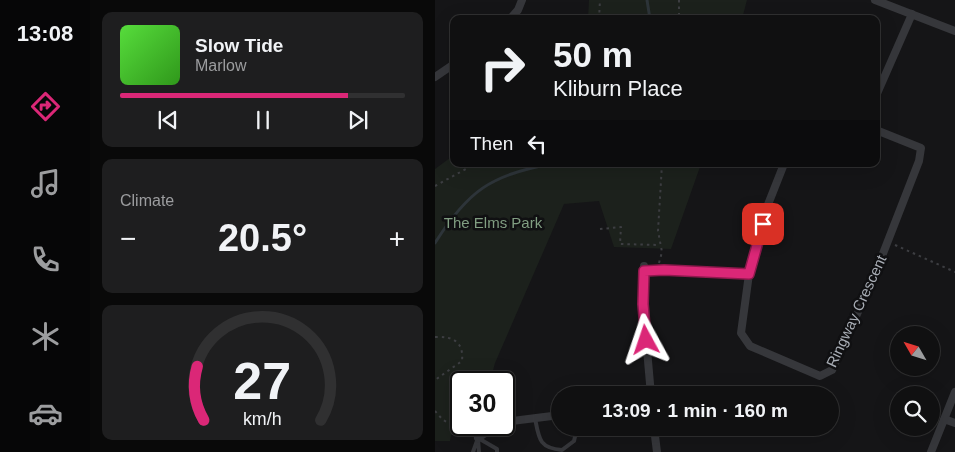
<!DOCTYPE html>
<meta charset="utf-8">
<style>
:root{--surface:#101011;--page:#1e1e1f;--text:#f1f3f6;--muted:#9c9d9f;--line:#303031;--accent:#db2777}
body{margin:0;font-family:Arial,sans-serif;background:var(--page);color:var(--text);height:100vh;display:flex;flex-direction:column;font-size:19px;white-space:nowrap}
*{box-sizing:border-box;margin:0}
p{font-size:16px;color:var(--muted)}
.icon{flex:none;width:28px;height:28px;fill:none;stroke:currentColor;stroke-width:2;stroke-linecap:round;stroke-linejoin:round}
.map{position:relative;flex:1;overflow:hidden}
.sheet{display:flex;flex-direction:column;gap:12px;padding:12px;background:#090909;width:345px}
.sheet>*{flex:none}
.top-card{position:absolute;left:15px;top:15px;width:430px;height:152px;border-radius:10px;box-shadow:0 5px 20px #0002,0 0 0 1px var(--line);background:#101011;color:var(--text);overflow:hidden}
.needle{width:32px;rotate:309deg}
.controls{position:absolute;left:455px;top:326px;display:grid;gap:10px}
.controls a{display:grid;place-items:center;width:50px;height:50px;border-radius:50%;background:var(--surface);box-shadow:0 5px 20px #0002,0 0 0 1px var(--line);font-size:25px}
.speed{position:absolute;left:15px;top:371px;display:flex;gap:10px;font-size:25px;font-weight:700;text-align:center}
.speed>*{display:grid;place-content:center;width:65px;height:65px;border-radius:50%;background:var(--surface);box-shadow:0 5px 20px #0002,0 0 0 1px var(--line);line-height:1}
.speed .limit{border:2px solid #111;border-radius:8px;background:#fff;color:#111}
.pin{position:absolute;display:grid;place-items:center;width:42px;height:42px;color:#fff;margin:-21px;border-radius:10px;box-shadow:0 2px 8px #0006}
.me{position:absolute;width:55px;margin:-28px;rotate:355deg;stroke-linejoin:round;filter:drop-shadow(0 0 4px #0008)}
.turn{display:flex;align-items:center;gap:18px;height:105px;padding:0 20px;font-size:22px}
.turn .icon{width:65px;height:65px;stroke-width:2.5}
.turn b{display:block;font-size:35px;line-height:42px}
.then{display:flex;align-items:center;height:48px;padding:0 20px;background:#0003;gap:10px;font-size:19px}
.big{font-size:38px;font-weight:800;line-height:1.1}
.sheet .widget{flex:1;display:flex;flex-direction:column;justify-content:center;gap:8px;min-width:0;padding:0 18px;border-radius:10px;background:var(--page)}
.sheet .dial{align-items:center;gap:0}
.dial svg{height:130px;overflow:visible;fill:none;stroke:var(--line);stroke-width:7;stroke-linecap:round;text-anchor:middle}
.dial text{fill:var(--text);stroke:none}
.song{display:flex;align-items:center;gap:15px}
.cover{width:60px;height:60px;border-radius:8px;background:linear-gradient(135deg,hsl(110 70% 55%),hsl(110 70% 35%))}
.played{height:5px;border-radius:2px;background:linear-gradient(90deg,var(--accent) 80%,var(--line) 80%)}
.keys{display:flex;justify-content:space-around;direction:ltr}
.heat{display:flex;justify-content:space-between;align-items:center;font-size:28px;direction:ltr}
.trip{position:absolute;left:116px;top:386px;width:288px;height:50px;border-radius:25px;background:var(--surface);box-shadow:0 5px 20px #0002,0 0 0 1px var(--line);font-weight:800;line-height:50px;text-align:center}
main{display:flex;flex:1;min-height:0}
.tab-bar{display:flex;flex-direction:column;width:90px;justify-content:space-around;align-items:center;background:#060607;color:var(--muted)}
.tab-bar .icon{width:35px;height:35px}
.tab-bar .active{color:var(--accent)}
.tab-bar b{font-size:22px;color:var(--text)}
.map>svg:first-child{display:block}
.park{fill:#1c211c}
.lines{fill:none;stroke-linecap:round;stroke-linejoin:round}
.stream{stroke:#2d3439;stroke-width:3}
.path{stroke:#3d3e42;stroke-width:2;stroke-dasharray:2.5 4;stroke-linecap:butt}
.lane{stroke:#36373b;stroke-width:4}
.street{stroke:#36373b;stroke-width:8}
.route-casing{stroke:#8e194d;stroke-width:12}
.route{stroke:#db2777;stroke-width:9}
.labels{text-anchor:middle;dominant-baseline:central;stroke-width:5;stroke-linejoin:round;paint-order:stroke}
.park-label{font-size:15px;fill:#819e82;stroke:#101012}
.street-label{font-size:15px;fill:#a8adb5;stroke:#101012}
</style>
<main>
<nav class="tab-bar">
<b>13:08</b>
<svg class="icon active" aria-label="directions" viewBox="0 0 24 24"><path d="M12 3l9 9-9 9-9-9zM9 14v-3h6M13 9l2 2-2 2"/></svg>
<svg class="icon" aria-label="music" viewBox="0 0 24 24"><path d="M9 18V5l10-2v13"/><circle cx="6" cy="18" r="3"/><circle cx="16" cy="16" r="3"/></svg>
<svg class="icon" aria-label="phone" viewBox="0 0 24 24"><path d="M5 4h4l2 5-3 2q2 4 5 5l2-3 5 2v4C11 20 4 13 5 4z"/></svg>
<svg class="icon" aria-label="climate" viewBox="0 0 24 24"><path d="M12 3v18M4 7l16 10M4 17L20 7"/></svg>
<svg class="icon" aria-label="car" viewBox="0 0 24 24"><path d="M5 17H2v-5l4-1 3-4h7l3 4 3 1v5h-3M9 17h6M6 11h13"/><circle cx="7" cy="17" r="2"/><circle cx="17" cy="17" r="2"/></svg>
</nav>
<section class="sheet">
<div class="widget">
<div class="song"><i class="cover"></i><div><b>Slow Tide</b><p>Marlow</p></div></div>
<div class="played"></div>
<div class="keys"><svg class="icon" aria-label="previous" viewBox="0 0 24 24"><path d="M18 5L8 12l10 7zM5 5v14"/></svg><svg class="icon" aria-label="pause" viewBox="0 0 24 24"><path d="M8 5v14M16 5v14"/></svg><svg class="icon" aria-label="next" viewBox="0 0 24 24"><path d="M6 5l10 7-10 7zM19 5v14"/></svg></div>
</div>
<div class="widget"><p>Climate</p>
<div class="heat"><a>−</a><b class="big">20.5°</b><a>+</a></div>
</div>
<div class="widget dial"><svg viewBox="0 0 100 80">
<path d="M14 69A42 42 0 1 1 86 69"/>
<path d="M14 69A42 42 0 0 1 10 36" stroke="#db2777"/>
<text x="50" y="56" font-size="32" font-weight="700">27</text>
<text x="50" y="72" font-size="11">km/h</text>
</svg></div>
</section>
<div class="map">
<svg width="520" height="452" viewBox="0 0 520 452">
<rect width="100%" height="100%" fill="#151517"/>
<!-- park -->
<path class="park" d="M154,0H312L307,19H153Z
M19,155V164H266L236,249L179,247L164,201L129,204L60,363L55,382H26V415L19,419L15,441H0V169Z"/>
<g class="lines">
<!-- stream -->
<path class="stream" d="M212,0L215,19
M0,243C32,192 56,174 117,164"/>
<!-- path -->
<path class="path" d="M244,0V19
M164,19L165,0
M0,186L40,164
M165,229L186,227L185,244L224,245
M460,245L520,272
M224,263L227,252L223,231L227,164
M0,337C18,336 29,342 27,361L0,380
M0,411L8,420L36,434"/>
<!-- lane -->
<path class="lane" d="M100,418C104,439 104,448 127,450L139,441L142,428
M43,438L62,449V452
M43,439L44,452
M38,452L43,438"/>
<!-- street -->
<path class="street" d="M440,0L520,31
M75,19L83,10L87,0
M0,77L19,64
M441,96L477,14
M349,164L332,207L314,274L306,333L315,346L385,376L397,370L442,269L484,161L486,148L441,130
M209,266L208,304L216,395
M209,271L229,270L314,274
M509,419L520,423
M69,422L125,415
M219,428L222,452
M43,438L62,425
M496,452L520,392"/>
</g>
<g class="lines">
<!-- route casing -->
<g class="route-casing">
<path id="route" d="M211,340L208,304L209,271L229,270L314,274L328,224"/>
</g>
<!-- route -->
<use href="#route" class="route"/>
</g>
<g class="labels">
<!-- park labels -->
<g class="park-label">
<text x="58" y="222">The Elms Park</text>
</g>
<!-- street labels -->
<g class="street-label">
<text transform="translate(421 311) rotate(-65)">Ringway Crescent</text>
</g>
</g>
</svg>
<div class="controls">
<a><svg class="needle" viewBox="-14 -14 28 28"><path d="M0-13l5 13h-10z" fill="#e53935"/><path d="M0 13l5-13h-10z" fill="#9c9d9f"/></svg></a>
<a><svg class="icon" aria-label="search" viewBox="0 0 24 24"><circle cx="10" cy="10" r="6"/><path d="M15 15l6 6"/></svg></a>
</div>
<div class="speed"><div class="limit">30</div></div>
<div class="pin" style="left:328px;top:224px;background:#d93025"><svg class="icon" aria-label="arrive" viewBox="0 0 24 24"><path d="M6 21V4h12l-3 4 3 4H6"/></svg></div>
<svg class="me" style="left:211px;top:340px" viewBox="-20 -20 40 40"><path d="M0-17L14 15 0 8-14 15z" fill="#db2777" stroke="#fff" stroke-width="4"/></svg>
<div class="trip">13:09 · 1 min · 160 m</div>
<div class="top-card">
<div class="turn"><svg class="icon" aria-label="right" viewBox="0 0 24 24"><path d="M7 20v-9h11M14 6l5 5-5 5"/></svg><div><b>50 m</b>Kliburn Place</div></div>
<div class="then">Then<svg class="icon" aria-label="left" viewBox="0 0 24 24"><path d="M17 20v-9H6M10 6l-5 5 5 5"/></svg></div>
</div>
</div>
</main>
